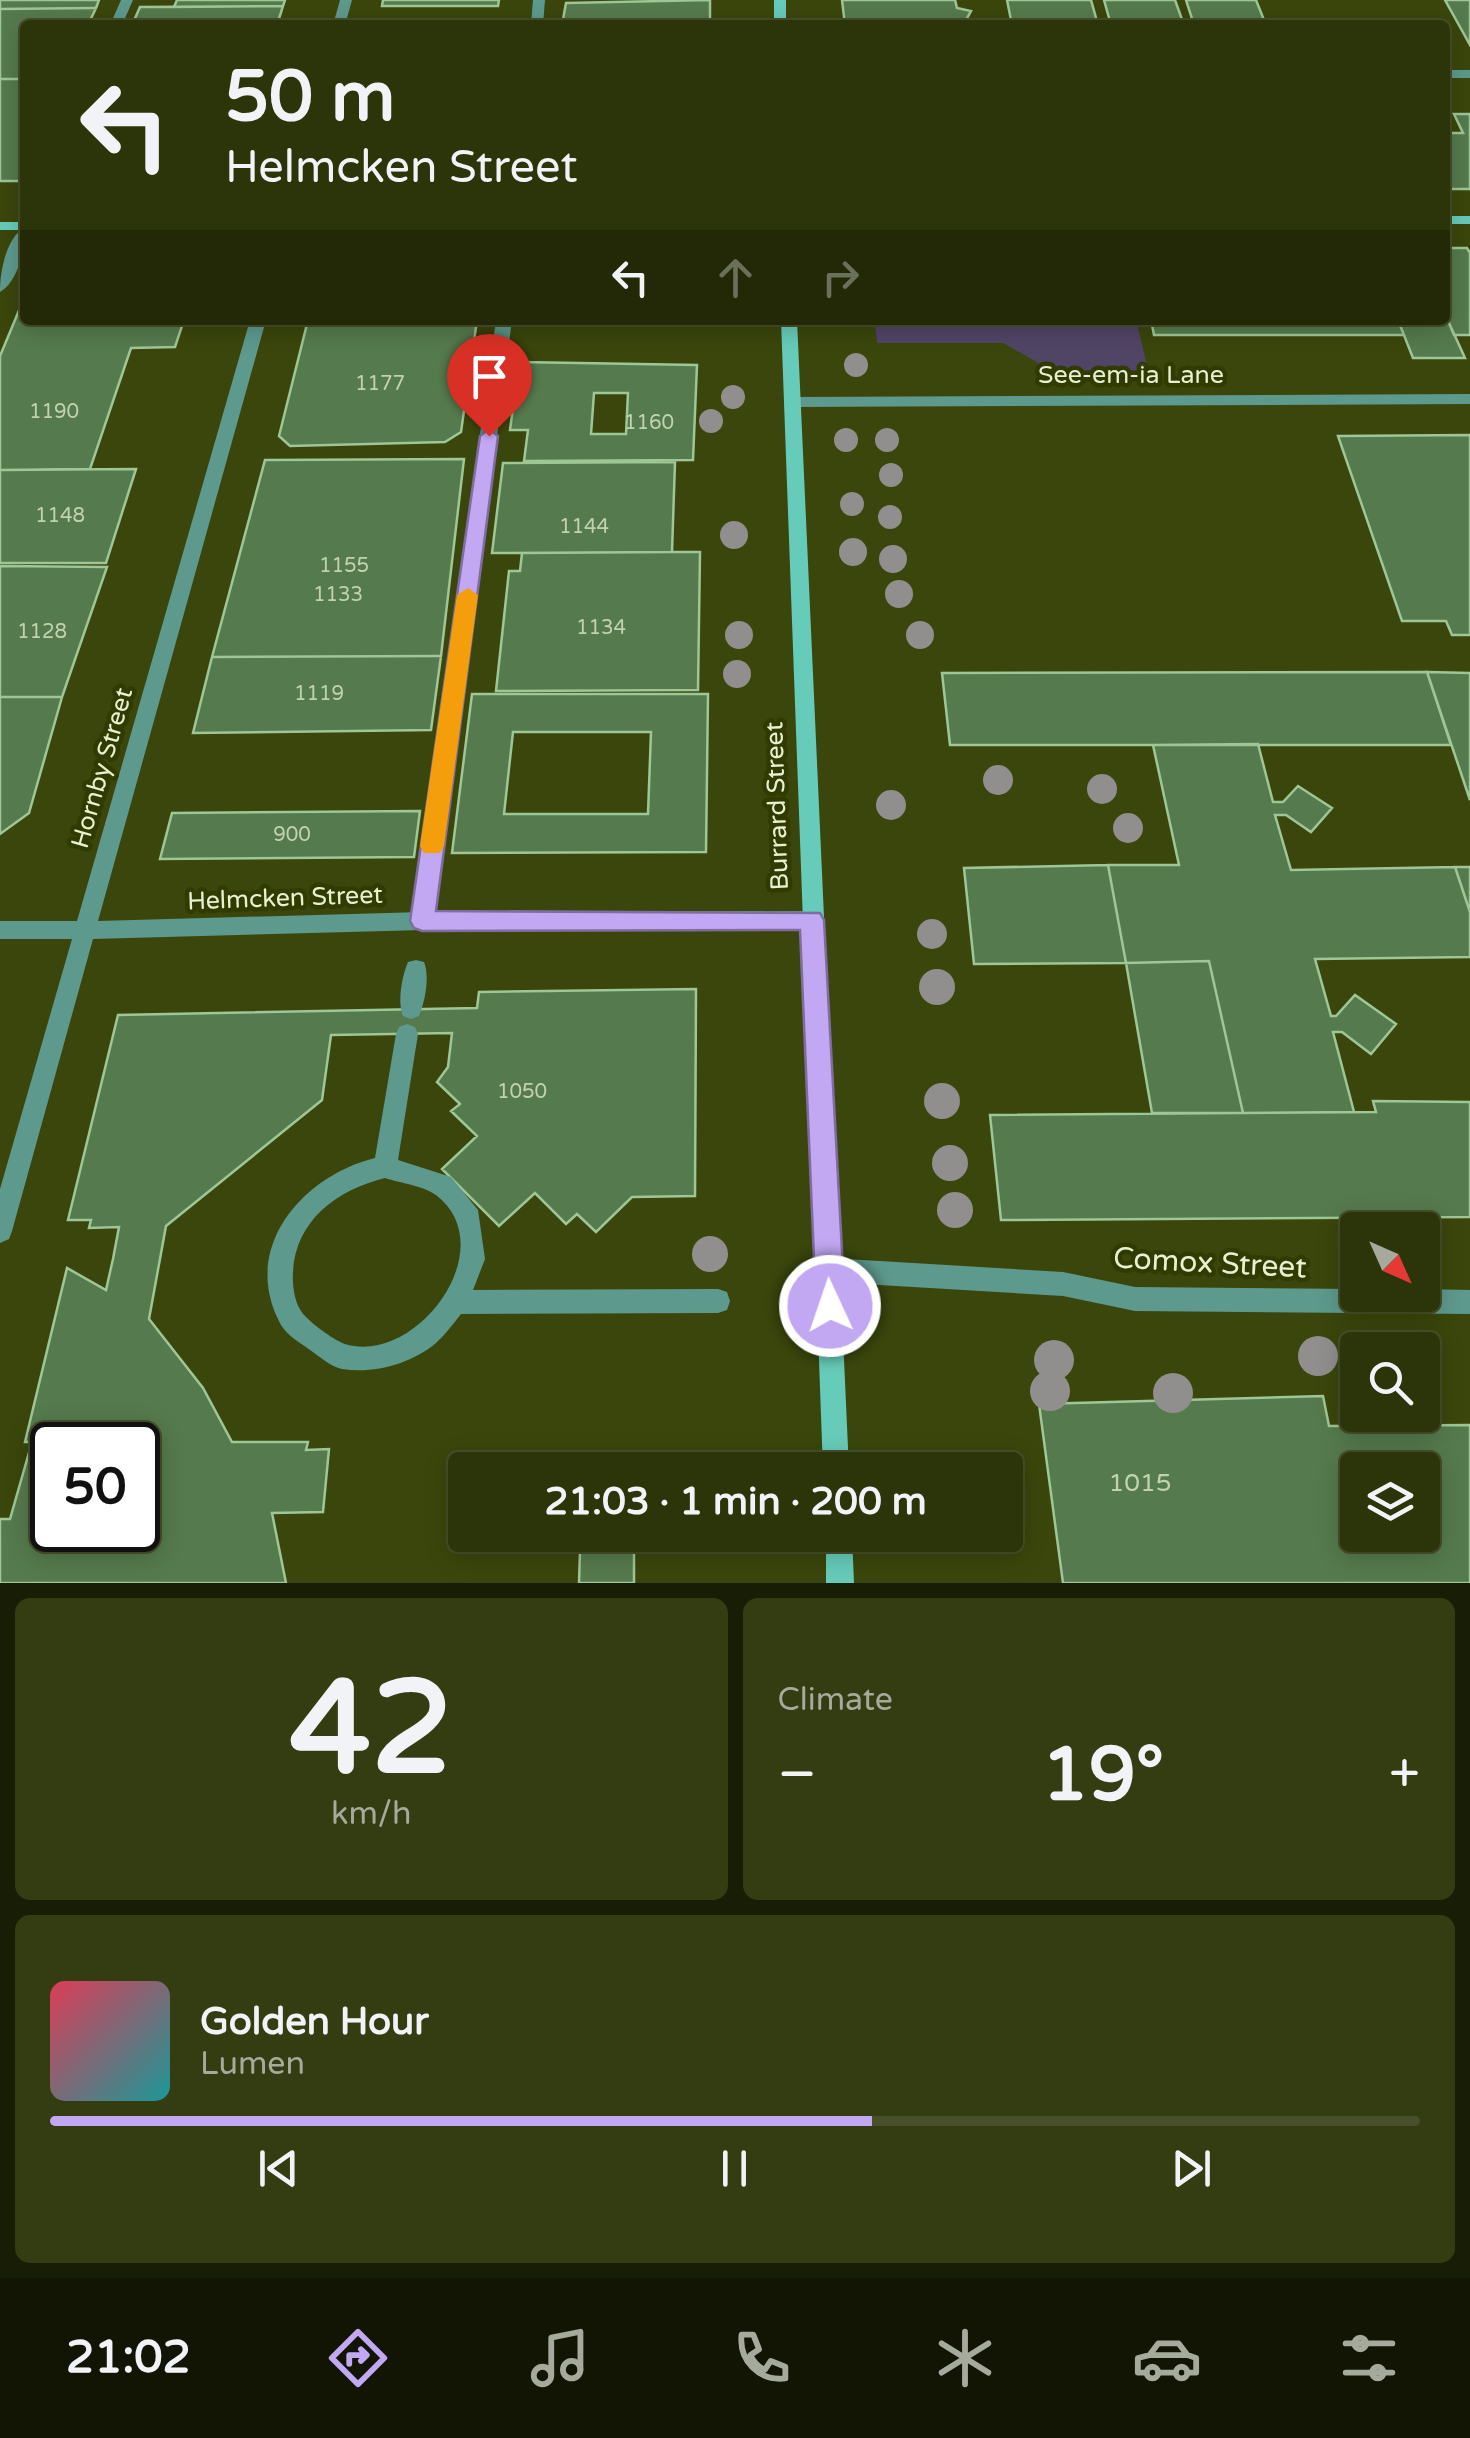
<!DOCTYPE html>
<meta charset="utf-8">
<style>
:root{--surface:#2c3409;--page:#343c12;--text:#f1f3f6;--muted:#a6aa9c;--line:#484f2a;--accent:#c2a8f3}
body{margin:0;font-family:"Varela Round",sans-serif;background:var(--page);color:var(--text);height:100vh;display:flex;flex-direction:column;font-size:38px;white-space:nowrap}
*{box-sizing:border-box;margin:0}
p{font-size:32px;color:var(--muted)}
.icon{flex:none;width:55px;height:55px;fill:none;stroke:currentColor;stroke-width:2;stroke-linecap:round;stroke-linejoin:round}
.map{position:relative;height:1583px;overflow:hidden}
.drawer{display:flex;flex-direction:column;gap:15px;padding:15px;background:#181d05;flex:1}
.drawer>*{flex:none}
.top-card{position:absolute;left:20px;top:20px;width:1430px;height:305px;border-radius:10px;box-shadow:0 5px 25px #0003,0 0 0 2px var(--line);background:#2c3409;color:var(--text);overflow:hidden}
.needle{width:65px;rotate:135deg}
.controls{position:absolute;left:1340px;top:1212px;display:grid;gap:20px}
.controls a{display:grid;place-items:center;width:100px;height:100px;border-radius:10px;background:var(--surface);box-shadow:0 5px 25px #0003,0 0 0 2px var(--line);font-size:50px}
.speed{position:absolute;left:30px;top:1422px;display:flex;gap:20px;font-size:50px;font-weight:700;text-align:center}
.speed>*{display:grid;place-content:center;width:130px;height:130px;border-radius:50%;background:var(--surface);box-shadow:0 5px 25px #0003,0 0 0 2px var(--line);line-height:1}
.speed .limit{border:5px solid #111;border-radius:15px;background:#fff;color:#111}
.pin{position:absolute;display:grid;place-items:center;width:85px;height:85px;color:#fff;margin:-102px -42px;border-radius:50% 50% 50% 0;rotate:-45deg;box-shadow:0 0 10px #0007}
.pin .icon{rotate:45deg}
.me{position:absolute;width:110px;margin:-55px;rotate:357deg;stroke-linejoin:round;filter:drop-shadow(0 0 8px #0008)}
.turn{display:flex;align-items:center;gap:35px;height:210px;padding:0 40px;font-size:45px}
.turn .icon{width:130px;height:130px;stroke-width:2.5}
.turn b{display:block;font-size:70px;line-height:85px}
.lanes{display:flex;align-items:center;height:95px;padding:0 40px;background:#0003;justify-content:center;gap:50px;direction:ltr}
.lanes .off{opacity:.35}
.big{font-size:75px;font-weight:700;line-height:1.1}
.drawer .widget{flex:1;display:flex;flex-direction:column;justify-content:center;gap:15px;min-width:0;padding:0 35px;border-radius:15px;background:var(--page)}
.drawer .dial{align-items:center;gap:0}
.dial b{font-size:130px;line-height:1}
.song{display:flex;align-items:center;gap:30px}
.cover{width:120px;height:120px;border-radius:15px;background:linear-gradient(135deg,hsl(350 70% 55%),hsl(180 70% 35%))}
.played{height:10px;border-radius:5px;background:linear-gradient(90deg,var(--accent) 60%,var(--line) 60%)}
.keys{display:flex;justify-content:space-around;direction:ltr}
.heat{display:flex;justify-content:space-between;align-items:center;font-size:55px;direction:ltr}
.drawer .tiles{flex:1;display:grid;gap:15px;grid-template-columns:1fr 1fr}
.widget:last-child{grid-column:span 2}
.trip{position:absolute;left:448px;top:1452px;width:575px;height:100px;border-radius:10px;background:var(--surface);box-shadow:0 5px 25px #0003,0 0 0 2px var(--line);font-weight:700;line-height:100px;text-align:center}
.tabs{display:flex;height:160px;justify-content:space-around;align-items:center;background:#121504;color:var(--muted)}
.tabs .icon{width:70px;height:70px}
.tabs .selected{color:var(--accent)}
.tabs b{font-size:45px;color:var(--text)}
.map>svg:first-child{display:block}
.green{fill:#504565}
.building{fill:#557a4d;stroke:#9fc696;stroke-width:2.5;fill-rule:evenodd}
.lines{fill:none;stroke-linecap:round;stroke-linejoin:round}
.service{fill:#5e998d;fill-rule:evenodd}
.minor{fill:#5e998d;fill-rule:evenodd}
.tertiary{fill:#5e998d;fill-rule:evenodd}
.secondary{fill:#67cbb9;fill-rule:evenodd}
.tree{fill:#918e8e}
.route{fill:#c2a8f3;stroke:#7e6d9e;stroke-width:2.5}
.slow{fill:#f59e0b}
.labels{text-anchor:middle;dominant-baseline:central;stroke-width:9;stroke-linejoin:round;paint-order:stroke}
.number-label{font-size:20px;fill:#c2d2b1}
.street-label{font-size:25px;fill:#e7f0d2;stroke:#313b00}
.near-number-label{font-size:25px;fill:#c2d2b1}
.near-street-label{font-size:30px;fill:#e7f0d2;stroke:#313b00}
</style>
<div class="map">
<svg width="1470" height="1583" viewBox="0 0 1470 1583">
<rect width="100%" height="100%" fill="#3b460c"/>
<!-- green -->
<path class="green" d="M875,320H1136L1150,377L1040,378L1037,362L1003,343H877Z"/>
<!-- building -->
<path class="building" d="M0,0H99L96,8L0,9Z
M177,0H285L283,6L174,7Z
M383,0H499L498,6H382Z
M710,0V25H562L566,3Z
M842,0H955L957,8L971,11L966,20L936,25H845Z
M1007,0H1091L1098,25H1012Z
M1104,0H1175L1184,25H1111Z
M1186,0H1256L1266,25H1194Z
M1445,0H1470V45Z
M283,6L277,25H132L140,7Z
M96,8L88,25H25V79H0V9Z
M0,79H25V181H0Z
M1454,114H1470V189H1445V133H1463Z
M1445,248H1467L1470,253V335H1454L1445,314Z
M25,296V320H184L175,347L131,348L90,469L0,470V356Z
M1445,314L1465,358H1413L1398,320H1445Z
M308,320H477L461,432L445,442L290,446L279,436Z
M1151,320H1398L1404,335H1154Z
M519,362L697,365L693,460L524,461L528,430H510ZM594,393H628L626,434H591Z
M1470,435V635H1452L1446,621H1402L1338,436Z
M464,459L441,656L212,657L265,460Z
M675,462L672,552L492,553L503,463Z
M136,469L106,563H0V470Z
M672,552H700L698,690L496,691L509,571H520L522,553Z
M0,566L107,567L62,697H0Z
M441,656L431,730L193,733L212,657Z
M1427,672L1470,673V800Z
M1427,672L1451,745H950L942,673Z
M472,694H708L706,852L452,853ZM513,732H651L648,814H504Z
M0,697H62L29,813L0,834Z
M1258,744L1273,802H1283L1298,786L1332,808L1311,832L1286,815H1275L1291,870L1455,867L1470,912V957L1315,959L1331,1016H1336L1355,995L1396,1024L1371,1054L1342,1032H1333L1354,1112L1243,1113L1209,961L1126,963L1108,865H1179L1153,745Z
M420,811L414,857L160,859L172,813Z
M1108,865L1126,963L974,964L964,868Z
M1455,867H1470V912Z
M1209,961L1243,1113H1152L1126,963Z
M696,989L695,1196L632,1197L596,1232L577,1214L566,1224L535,1193L499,1226L442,1169L477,1136L451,1111L460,1104L437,1082L448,1067L452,1033L331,1035L322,1100L166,1226L149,1319L203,1388L232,1442H308L306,1450L329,1449L323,1512L272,1513L286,1583H0V1519H10L32,1442H25L67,1268L106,1290L113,1259L119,1227L89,1228L91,1220H68L118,1015L477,1008L479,992ZM52,1445H138V1530H52Z
M1373,1101L1470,1102V1217L1001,1220L990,1115L1376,1112Z
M1323,1396L1329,1426L1470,1425V1583H1063L1039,1404ZM1358,1470H1422V1535H1358Z
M634,1548V1583H579L580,1551Z"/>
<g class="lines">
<!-- service -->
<path class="service" d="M121,0H133L122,25H110Z
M533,0H545L543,25H531Z
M1445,70H1470V78H1445Z
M25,227C25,248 19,281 0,292C0,271 6,238 25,227Z
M496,320H512L434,921L431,927L423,930L415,927L412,921Z
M1470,394V404L793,407L785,402L793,397Z"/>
<!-- minor -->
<path class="minor" d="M416,960L424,962C430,976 425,1002 419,1016L411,1019L403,1016C397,1002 402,976 408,962Z
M407,1024L415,1027L418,1034L398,1160L451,1177L478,1210L485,1259L473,1290L718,1289L727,1292L730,1301L727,1310L718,1313L461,1314C453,1324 445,1335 436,1343C411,1364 374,1374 342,1369C331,1367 319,1356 310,1350C299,1342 288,1336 281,1325C239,1249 302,1176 375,1158L396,1034L399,1027ZM385,1178C400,1183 424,1186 436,1195C504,1247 417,1366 345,1344C334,1340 315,1326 307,1318C297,1309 294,1296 293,1283C290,1225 333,1191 385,1178Z
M829,1258L1063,1272L1135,1287L1358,1289V1295H1422V1289L1470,1290V1314L1135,1311L1063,1296L829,1282L820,1279L817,1270L820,1261Z"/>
<!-- tertiary -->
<path class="tertiary" d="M340,0H352L345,25H333Z
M250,320H266L98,921L423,912L812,911L819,914L823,920L819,926L812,929L423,930L93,939L12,1231L9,1239L0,1243V1189L72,939H0V921H77Z"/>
<!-- secondary -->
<path class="secondary" d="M774,0H786V25H774Z
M1445,216H1470V224H1445Z
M0,222H25V230H0Z
M781,320H797L849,1470H823Z
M826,1535H852L854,1583H826Z"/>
</g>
<!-- trees -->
<g class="tree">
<circle cx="856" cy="365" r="12"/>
<circle cx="733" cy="397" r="12"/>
<circle cx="711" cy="421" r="12"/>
<circle cx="846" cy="440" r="12"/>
<circle cx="887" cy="440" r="12"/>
<circle cx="891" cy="475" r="12"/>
<circle cx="852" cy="504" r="12"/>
<circle cx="890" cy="517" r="12"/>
<circle cx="734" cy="535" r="14"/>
<circle cx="853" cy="552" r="14"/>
<circle cx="893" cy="559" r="14"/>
<circle cx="899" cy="594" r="14"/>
<circle cx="739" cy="635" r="14"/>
<circle cx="920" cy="635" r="14"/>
<circle cx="737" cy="674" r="14"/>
<circle cx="998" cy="780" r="15"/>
<circle cx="1102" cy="789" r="15"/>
<circle cx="891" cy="805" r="15"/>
<circle cx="1128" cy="828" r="15"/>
<circle cx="932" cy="934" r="15"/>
<circle cx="937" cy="987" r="18"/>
<circle cx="942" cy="1101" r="18"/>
<circle cx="950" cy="1163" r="18"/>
<circle cx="955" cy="1210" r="18"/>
<circle cx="710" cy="1254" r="18"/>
<circle cx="1318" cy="1356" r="20"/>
<circle cx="1054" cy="1360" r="20"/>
<circle cx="1050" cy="1391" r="20"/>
<circle cx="1173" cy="1393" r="20"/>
</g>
<!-- route -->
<path class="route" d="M489,429L498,436L436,911L820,913L824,920L845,1306L840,1316L830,1320L821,1316L816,1306L800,930L422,931L414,928L410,921L480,436Z"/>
<!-- slow -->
<path class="slow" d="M468,588L478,595L444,846L440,853H424L420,846L457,595Z"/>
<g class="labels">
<!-- number labels -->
<g class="number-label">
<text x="380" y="384">1177</text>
<text x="54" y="412">1190</text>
<text x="649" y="423">1160</text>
<text x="60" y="516">1148</text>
<text x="584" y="527">1144</text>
<text x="344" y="566">1155</text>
<text x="338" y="595">1133</text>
<text x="601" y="628">1134</text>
<text x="42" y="632">1128</text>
<text x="319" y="694">1119</text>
<text x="292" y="835">900</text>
<text x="522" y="1092">1050</text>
</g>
<!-- street labels -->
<g class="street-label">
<text x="1131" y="375">See-em-ia Lane</text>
<text transform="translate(102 768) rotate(-74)">Hornby Street</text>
<text transform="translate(777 806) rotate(-92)">Burrard Street</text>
<text transform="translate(285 898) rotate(-2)">Helmcken Street</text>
</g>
<!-- near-number labels -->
<g class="near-number-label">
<text x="1140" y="1483">1015</text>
</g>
<!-- near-street labels -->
<g class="near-street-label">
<text transform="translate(1210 1263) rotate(3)">Comox Street</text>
</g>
</g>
</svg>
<div class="controls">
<a><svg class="needle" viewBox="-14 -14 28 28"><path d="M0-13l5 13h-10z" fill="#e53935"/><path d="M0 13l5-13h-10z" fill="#a6aa9c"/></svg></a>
<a><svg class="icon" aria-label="search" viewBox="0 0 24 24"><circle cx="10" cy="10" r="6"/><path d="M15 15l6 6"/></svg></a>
<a><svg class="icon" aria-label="layers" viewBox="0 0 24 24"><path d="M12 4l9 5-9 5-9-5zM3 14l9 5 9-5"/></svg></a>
</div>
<div class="speed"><div class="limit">50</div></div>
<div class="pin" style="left:489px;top:436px;background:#d93025"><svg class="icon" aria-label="arrive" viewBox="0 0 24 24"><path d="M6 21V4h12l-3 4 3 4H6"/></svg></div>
<svg class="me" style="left:830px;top:1306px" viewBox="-20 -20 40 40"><circle r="17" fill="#c2a8f3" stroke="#fff" stroke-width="3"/><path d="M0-11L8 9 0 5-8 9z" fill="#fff"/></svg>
<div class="trip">21:03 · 1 min · 200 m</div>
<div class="top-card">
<div class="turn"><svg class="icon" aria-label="left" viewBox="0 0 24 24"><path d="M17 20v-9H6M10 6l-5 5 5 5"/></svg><div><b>50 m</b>Helmcken Street</div></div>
<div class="lanes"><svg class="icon" aria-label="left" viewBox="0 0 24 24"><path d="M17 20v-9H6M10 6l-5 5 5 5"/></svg><svg class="icon off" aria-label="ahead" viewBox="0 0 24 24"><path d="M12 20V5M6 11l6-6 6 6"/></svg><svg class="icon off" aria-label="right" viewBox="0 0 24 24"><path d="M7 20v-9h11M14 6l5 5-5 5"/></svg></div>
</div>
</div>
<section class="drawer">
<div class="tiles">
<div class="widget dial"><b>42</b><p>km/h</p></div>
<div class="widget"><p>Climate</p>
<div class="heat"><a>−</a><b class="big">19°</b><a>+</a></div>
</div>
<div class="widget">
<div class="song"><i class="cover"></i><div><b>Golden Hour</b><p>Lumen</p></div></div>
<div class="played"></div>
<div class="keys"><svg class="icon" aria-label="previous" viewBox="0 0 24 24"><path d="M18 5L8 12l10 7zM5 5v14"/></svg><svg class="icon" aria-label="pause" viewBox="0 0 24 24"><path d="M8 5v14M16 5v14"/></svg><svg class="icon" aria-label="next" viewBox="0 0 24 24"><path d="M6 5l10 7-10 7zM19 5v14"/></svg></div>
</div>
</div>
</section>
<nav class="tabs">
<b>21:02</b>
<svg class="icon selected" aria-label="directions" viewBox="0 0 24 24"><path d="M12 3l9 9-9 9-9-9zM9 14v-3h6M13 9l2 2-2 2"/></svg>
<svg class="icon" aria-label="music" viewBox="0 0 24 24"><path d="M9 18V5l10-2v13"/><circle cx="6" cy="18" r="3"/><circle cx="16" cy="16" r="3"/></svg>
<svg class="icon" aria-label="phone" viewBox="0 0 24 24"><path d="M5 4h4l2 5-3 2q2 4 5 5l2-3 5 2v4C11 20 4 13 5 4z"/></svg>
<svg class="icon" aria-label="climate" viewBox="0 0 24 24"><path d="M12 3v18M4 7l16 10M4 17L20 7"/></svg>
<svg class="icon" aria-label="car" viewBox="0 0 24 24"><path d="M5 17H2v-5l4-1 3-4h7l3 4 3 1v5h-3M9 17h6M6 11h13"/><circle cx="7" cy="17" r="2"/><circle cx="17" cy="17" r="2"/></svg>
<svg class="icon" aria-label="filters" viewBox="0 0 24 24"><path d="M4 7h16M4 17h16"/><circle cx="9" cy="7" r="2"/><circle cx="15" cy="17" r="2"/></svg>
</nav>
